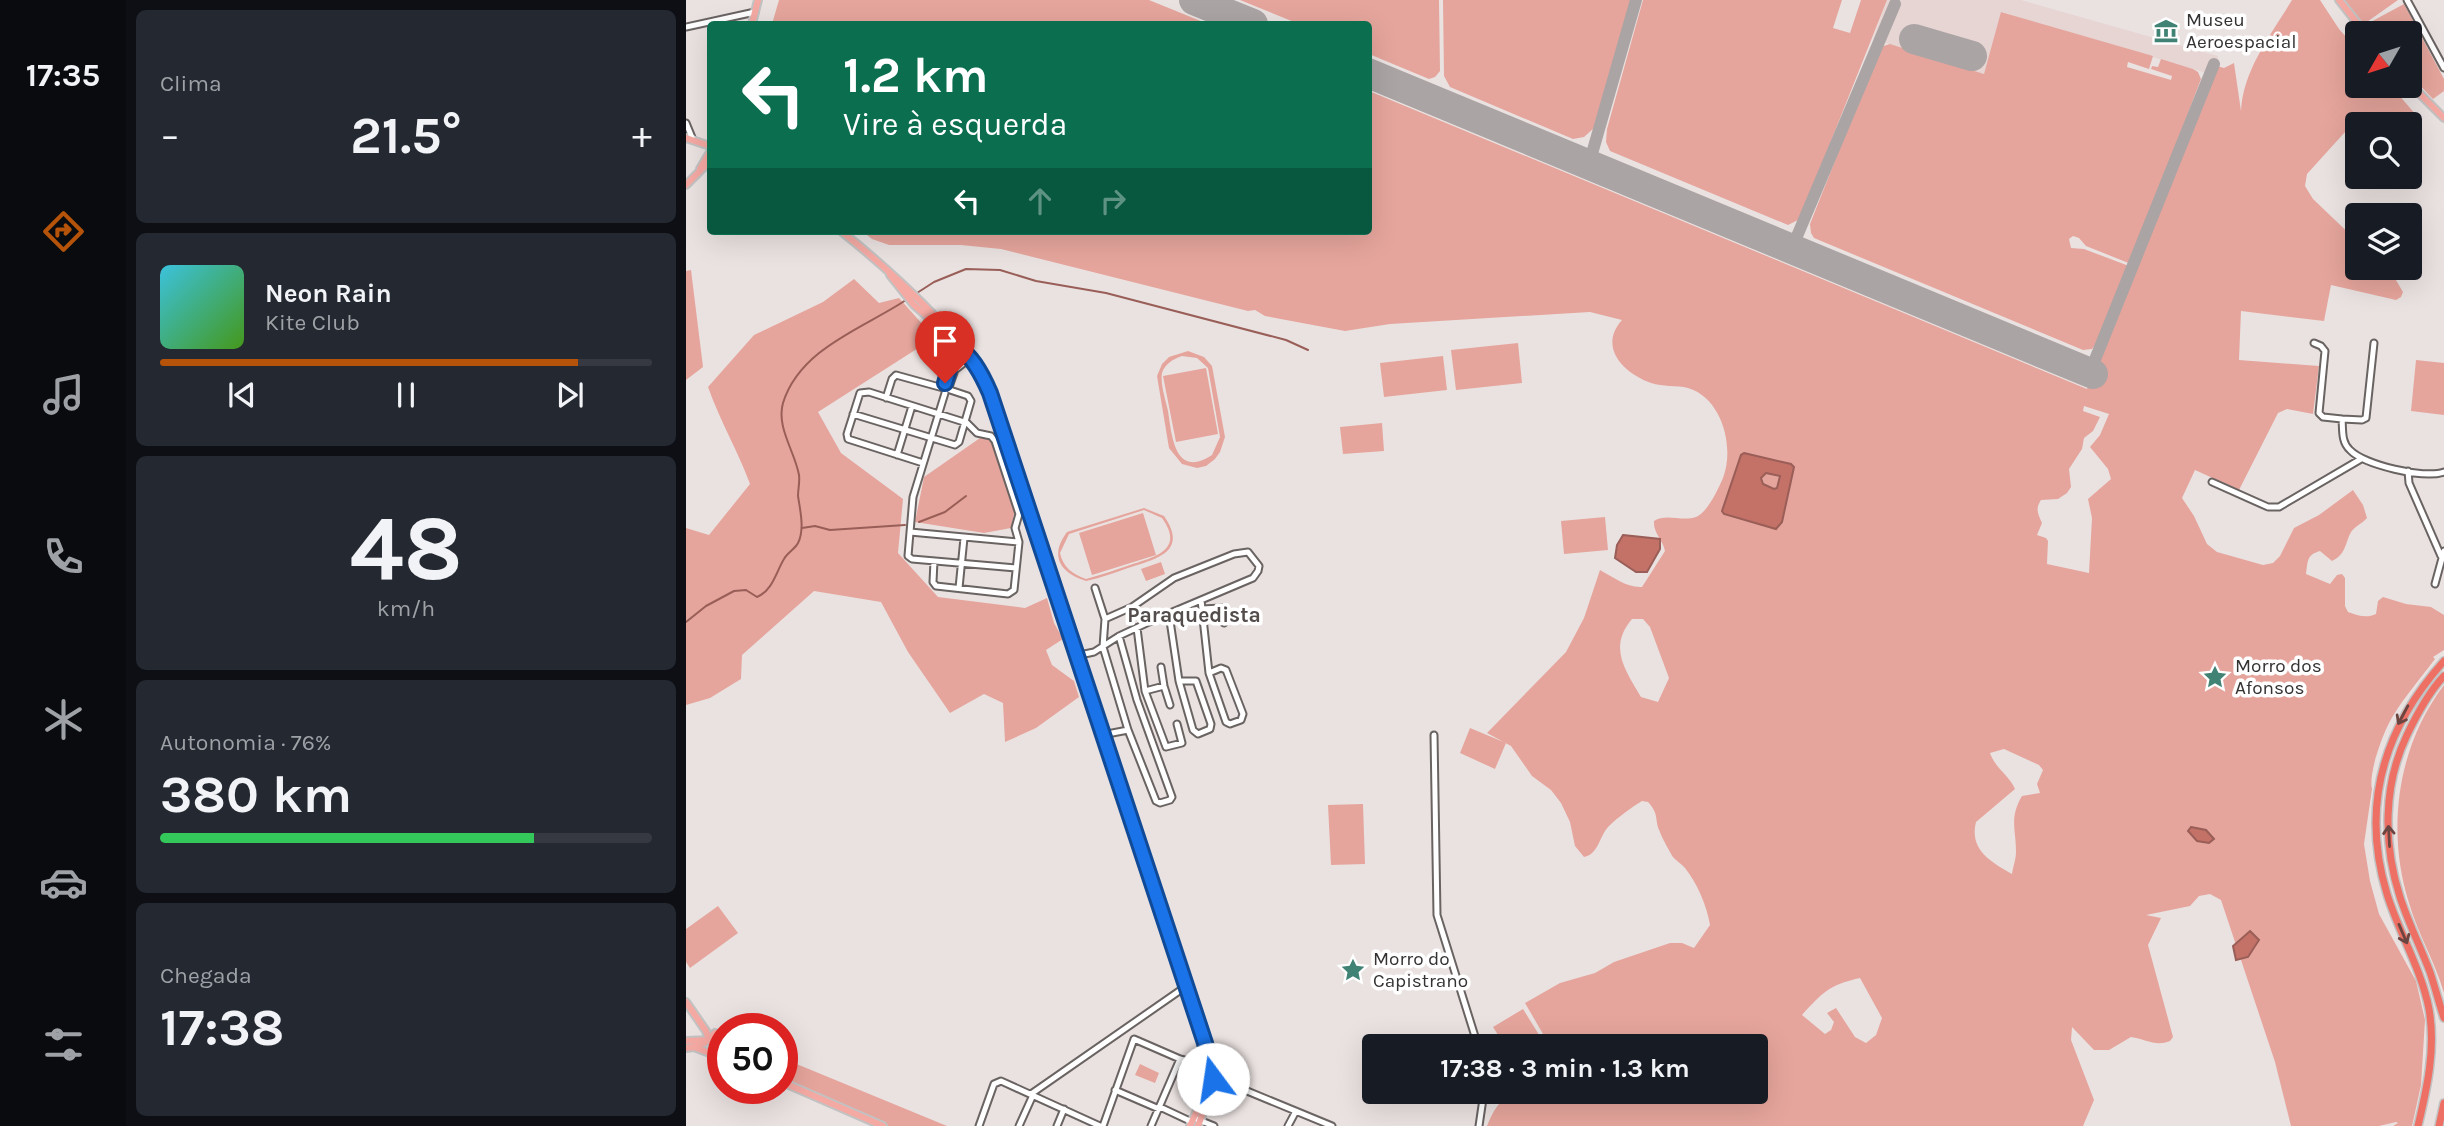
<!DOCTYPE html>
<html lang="pt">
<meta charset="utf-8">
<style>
:root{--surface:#171b24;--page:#242831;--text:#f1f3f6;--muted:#9ea1a6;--line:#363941;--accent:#b45309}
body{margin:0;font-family:Karla,sans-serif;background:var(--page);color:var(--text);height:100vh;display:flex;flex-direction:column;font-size:26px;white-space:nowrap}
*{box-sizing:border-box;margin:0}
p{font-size:23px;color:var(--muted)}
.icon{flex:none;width:38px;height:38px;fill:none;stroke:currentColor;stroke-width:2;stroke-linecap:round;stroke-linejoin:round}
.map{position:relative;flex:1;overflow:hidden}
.side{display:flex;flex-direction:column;gap:10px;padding:10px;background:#0d0f14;width:560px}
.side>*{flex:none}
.banner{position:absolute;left:21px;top:21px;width:665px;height:214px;border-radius:7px;box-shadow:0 7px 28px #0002;background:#0b6e4f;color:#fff;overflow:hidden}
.needle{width:46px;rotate:231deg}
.tools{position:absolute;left:1659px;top:21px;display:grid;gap:14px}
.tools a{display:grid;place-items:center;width:77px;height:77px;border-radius:7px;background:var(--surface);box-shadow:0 7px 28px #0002;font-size:35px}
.speed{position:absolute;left:21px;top:1013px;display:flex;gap:14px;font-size:35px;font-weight:700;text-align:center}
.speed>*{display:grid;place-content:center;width:91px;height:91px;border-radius:50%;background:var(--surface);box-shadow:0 7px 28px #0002;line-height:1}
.speed .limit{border:10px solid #d22;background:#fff;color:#111}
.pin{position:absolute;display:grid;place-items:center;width:60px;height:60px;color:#fff;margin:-72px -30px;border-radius:50% 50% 50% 0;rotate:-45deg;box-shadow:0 0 7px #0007}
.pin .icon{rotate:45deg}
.me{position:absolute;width:77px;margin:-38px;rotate:346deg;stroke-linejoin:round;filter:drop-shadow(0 0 5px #0008)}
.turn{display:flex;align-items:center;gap:24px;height:147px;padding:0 21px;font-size:32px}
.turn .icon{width:91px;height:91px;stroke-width:2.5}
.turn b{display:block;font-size:49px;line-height:60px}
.lanes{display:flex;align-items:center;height:66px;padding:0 21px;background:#0003;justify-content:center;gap:35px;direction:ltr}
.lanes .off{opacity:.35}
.big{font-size:52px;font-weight:700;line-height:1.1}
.side .widget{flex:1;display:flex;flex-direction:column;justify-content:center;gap:10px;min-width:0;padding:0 24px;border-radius:10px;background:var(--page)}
.side .dial{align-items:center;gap:0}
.dial b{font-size:91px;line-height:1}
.song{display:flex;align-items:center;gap:21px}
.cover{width:84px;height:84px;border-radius:10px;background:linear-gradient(135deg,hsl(190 70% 55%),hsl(100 70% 35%))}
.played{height:7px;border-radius:4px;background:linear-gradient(90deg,var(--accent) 85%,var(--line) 85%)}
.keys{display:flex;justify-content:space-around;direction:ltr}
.heat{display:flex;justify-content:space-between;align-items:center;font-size:38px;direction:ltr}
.charge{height:10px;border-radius:5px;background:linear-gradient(90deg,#34c759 76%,var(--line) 0)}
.trip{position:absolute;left:676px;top:1034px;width:406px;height:70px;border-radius:7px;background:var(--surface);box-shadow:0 7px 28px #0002;font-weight:700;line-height:70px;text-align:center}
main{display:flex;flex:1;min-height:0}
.tab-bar{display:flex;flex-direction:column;width:126px;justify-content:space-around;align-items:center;background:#090b0e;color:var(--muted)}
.tab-bar .icon{width:49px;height:49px}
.tab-bar .active{color:var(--accent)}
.tab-bar b{font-size:32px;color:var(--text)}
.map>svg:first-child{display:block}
.built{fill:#e6d5d3}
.green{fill:#e5a59c;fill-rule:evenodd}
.water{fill:#c47167;stroke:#995e57;stroke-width:2;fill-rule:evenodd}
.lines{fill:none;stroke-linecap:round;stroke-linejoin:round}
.stream{stroke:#995e57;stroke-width:2}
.taxiway{stroke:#aba4a4;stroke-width:12}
.runway{stroke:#aba4a4;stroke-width:30}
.minor-casing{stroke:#696362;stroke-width:9}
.major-casing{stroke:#c2c2c2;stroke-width:10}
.highway-casing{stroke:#c2c2c2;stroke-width:10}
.minor{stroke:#fff;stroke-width:5}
.major{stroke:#f5a9a3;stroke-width:6}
.highway{stroke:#ee7065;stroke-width:7}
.oneway{stroke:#6c4541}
.route-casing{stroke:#114b97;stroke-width:18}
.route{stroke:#1a73e8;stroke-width:12}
.labels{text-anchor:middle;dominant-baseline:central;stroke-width:7;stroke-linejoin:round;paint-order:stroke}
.poi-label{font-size:19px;fill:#353232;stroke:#fff;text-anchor:start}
.neighbourhood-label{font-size:21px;font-weight:bold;fill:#534d4c;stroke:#fff}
</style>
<main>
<nav class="tab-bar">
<b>17:35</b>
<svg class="icon active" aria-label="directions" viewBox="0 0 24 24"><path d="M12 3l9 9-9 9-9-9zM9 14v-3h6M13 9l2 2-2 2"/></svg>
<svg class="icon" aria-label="music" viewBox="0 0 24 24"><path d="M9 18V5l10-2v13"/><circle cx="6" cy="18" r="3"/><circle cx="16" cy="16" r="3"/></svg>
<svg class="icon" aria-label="phone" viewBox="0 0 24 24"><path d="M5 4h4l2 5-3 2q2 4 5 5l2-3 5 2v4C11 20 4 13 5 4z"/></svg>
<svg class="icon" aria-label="climate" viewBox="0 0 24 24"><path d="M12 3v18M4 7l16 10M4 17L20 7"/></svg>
<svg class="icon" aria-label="car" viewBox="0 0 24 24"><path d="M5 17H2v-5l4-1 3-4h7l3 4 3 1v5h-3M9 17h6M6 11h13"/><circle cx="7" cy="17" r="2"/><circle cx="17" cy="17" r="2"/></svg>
<svg class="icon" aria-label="filters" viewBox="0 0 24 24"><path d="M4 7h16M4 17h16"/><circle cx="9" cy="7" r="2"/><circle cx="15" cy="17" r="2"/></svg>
</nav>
<section class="side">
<div class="widget"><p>Clima</p>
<div class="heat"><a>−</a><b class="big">21.5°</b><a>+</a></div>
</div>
<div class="widget">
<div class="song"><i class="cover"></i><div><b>Neon Rain</b><p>Kite Club</p></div></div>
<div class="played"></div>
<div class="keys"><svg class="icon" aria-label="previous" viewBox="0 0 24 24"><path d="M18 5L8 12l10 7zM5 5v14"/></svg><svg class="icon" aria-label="pause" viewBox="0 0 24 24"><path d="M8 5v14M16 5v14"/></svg><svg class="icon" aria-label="next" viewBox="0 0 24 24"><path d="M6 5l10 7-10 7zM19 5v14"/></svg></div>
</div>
<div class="widget dial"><b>48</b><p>km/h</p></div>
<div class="widget"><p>Autonomia · 76%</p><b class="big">380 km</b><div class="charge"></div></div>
<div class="widget"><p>Chegada</p><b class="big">17:38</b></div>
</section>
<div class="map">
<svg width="1758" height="1126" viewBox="0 0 1758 1126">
<rect width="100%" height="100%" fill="#eae2e1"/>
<!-- built -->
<path class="built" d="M1201,0H1335L1532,56L1531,66L1527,75L1316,12L1298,74L1187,39Z"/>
<!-- green -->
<path class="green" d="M93,0H463L522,24H86Z
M554,0H753L754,71L749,77L743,79L683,54L682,24H613Z
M757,0H945L908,128L898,137L887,139L764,87L758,76Z
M957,0H1156L1147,28L1164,33L1175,0H1201L1114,219L1102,225L924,151L920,142L921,129Z
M1606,0H1634L1653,29L1671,49V86H1705L1731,116V123L1724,125L1686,117L1669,121L1621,174L1619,186L1627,199L1671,241V268H1698L1710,280L1717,292L1715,297L1710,300L1645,285L1638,321L1555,311L1553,360L1633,366L1627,414L1601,409L1592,413L1553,490L1509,470L1496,498L1508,516L1521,544L1531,552L1577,565L1587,563L1594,556L1608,528L1633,515L1667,490L1677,505L1681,518C1677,523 1667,527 1664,534C1659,545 1659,555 1646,561L1634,551C1620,555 1622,562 1620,574L1644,584L1651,575L1656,574L1659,578V606L1662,612C1671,615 1680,619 1690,614L1692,601L1697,597L1720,604L1745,607L1758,615V650L1747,657L1749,659C1735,678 1719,696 1707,716C1698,730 1682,773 1686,789L1678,844L1684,881L1693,914L1730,981L1739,1020L1735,1085L1726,1126H1707L1712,1123L1710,1122L1693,1126H1605L1589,1062L1535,900L1524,894L1513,896L1504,906L1460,915L1475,918L1462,945L1487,1037L1484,1041C1470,1047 1459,1039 1445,1037L1423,1050H1408L1386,1027L1385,1040L1408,1100L1397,1126H801C807,1111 813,1100 828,1092H1069V1046H864L839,1003L874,983L909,973L928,962L984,943H996L1008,948L1024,925C1021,906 1011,883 999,868C996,864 990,861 987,857C985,854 975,836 974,832C968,820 974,815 962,802L956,801C946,807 931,818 923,826C913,836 913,854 898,857L889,846L884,822L875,803L865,790L846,776L825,746L801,733L880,652L898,618L914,570C927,577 941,588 956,587L979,551C977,540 967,533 968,521C980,513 996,522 1010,517C1022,512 1032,489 1037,478C1049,447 1036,398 1002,388C990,385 977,387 965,383C937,373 912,347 936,320L904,312L704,324L659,331L579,316L569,310L562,311L315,249L275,245H203L186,239L176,231H682L683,91L1401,389L1531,66L1538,68L1548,63L1555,111C1557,70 1585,35 1606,0ZM1398,406L1423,414L1414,435L1404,447L1422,469L1425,479L1402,499L1406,518L1403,573L1361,564L1362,541L1360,538L1351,535L1356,523C1352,514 1349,509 1355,500L1372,499L1381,493L1385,487L1383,469L1396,449L1398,438L1407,431L1414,417L1397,411ZM946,619H957L964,627L983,678L972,702L955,697C939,670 922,647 946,619ZM1318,749L1353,765L1357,770L1351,784L1354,793L1336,796C1323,818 1330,829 1330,852C1330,859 1327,867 1326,874C1305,862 1283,850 1290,822L1329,789C1323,775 1309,768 1304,753ZM1174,978L1196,1018L1190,1035L1180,1043L1169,1037L1150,1008L1141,1013L1148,1022L1145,1030L1139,1034L1116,1015C1137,992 1143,985 1174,978Z
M1658,0H1712L1678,24Z
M1718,4L1758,79V91L1747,99L1724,75V33H1686L1679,25Z
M1315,12L1467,56L1463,69L1442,62L1441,67L1485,80L1486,76L1465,69L1466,66L1472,67L1475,59L1507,69L1512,72L1515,79L1445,264L1400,246L1393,238L1387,236L1383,239L1385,248L1398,249L1443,266L1411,343L1406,349L1397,350L1128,238L1125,233L1124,224L1194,47L1204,44L1298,74Z
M5,270L17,367L0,380V271Z
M168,279L193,303L213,298L246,335L237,345L132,412L155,453L217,499L212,553L252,597L339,608L361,598L368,623L377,639L360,650L366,665L388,681L393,697L350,728L319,742L317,703L298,694L264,713L222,652L195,602L128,591L56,655L55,679L24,698L0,705V528L23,535L64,484C52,451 34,421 22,387L68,335L137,302Z
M832,343L836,383L770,390L765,350Z
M502,351L518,357L526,366L539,437L534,452L529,459L520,466L511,468L496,464L483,448L471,376L476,364L483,357ZM496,356L511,358L522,368L534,437L526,455C489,479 486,437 482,411C480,401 474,384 476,373C479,364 487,359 496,356Z
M757,356L761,390L698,397L694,363Z
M1730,360L1758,363V415L1725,411Z
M520,368L532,434L490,442L477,376Z
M696,423L698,451L657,454L654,427Z
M294,438L305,440L329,510L325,528L298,533L229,522L238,477Z
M458,508L478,516C503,552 470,559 442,568C428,573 414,578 400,581C374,573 363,556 381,532ZM458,510L476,518C499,550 469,557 444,565C429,570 415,575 400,579C386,574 377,567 374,553L383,534Z
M457,513L470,555L406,575L393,533Z
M919,517L922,550L878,554L875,521Z
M475,562L479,574L460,581L455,569Z
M1758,685V993C1749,962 1732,934 1723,903C1700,830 1711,747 1758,685Z
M784,728L820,743L809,769L774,753Z
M677,804L679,864L645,865L642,805Z
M32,906L52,933L4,968L0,962V929Z
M837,1009L860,1046H819L807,1027Z
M96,1058L261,1126H198L96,1082Z
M454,1064L473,1073L469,1083L449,1075Z"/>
<!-- water -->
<path class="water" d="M1058,453L1105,464L1108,467L1096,522L1090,529L1038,514L1036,511L1055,455ZM1080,473L1094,476L1091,488L1088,489L1077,484L1075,478Z
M937,535L974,539V549L961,572H950L929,558L931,545Z
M1505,827L1520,830L1528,839L1523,843L1511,841L1502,831Z
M1564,931L1573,940L1562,957L1550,960L1547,946Z"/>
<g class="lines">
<!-- stream -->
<path class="stream" d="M231,293L248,282L280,269L314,270L350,281L420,293L600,340L622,350
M233,522L259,512L280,496
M116,528L129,526L144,530L219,525
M0,622L20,606L48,591L60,590L71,597C87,590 90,572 98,559C101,553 109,549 112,543C119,529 114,510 112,496C112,489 114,482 113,475C109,452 90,427 97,403C114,348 178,328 220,300"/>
<!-- taxiway -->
<path class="taxiway" d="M903,164L950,0
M1106,248L1209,4
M1404,372L1528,64"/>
<!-- runway -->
<path class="runway" d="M508,0L567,24
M1228,39L1286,56
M682,73L1407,374"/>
<!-- minor casing -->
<g class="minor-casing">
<path id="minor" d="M1721,0L1758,68
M0,27L69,12
M0,123L7,140
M1628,343L1635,346L1639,351L1633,413L1637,417L1656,419C1657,430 1655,442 1664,450C1678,465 1738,479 1758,472
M259,386L266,357L272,350L278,351
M263,387L269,370L283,359
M259,393L227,497L222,556L226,559L330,568
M200,398L206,379L210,375L257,388
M167,414L269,445L273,442L285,401L282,396L264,390
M1656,419L1676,420L1680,418L1688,343
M211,455L226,406
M237,463L162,439L161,434L174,393L183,392L281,423L291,433L305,436L309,441L333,514L329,528L333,542L328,590L322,594L250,586L247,582L248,561
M1722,471L1723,483L1755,556
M1526,482L1582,507H1593L1675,459
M224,532L333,542
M1749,584L1758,551
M273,588L278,538
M409,588L419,619L417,647L442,730
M515,600L523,673L540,722L544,724L555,720L557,714L540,670L535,668L523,673
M516,609L535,608L538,623
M483,614L493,681L507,730L512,734L524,729L525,724L510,681H493
M451,628L459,691L480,747L496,743L491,724
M389,656L408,652L433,636L463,622L567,578L572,571L573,566L562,552L548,554L488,578L446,607L419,619
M475,667L478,686L484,705
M459,691L478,686
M416,735L442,730L470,801L474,803L484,800L486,797L451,700L433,636
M748,735L751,915L792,1046
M525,1078L549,1086L646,1126
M429,1090L473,1109
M345,1094L499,987
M474,1107L506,1122
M508,1118L528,1126
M293,1126L308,1084L315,1081L414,1126
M333,1126L347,1095
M371,1126L378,1109
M417,1126L448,1039L494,1059L511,1063
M465,1126L494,1059
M602,1126L610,1111
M793,1126L798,1092"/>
</g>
<!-- major casing -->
<g class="major-casing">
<path id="major" d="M1653,0L1679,33
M66,24L72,0
M1724,84L1758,118
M0,138L24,146
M14,169L24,152
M0,185L24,161
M155,231C201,268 282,339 304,393L523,1057C528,1081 513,1105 504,1126
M204,275L228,305L249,323
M0,1002L20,1031L23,1040
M0,1041L23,1040L37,1051
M8,1047L18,1043L29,1033
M0,1048L8,1047L37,1058
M96,1082L197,1126
M512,1126L527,1086L525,1072"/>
</g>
<!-- highway casing -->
<g class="highway-casing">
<path id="highway" d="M1758,676C1742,693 1731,714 1721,735C1697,785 1697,844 1714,897C1722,922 1734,946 1744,972C1749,987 1753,1003 1758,1018
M1732,1126C1741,1088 1750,1049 1743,1009C1735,968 1713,933 1701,894C1674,805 1698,728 1758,661
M1753,1126L1758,1103"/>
</g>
<!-- minor -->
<use href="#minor" class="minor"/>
<!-- major -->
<use href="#major" class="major"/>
<!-- highway -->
<use href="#highway" class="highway"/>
</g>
<!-- one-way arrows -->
<defs><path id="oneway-shaft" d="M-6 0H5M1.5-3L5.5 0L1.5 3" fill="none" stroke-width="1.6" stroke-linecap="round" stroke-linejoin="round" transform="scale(1.75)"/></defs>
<g class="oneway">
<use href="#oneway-shaft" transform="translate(1717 715) rotate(118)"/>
<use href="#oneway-shaft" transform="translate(1703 836) rotate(-93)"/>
<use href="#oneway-shaft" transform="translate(1717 934) rotate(67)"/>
</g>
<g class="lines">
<!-- route casing -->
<g class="route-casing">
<path id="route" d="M259,383L267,356L274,349C287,357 298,379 304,393L519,1043L527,1079"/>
</g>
<!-- route -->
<use href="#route" class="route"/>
</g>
<!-- icons -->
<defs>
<g id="museum-bare" transform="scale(1.89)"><path d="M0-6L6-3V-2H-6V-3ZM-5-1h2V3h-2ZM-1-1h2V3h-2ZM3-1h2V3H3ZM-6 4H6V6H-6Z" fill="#408274" stroke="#fff" stroke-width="2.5" paint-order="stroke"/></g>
<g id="sight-bare" transform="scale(1.89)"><path d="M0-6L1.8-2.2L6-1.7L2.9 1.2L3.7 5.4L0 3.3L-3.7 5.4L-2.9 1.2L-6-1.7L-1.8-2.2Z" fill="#408274" stroke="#fff" stroke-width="2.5" paint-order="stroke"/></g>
</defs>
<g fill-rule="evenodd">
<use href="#museum-bare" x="1480" y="31"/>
<use href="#sight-bare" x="1529" y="677"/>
<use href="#sight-bare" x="667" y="970"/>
</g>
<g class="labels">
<!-- poi labels -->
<g class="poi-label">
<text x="1500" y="20">Museu<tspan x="1500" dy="22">Aeroespacial</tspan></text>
<text x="1549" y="666">Morro dos<tspan x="1549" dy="22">Afonsos</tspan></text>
<text x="687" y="959">Morro do<tspan x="687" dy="22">Capistrano</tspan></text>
</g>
<!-- neighbourhood labels -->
<g class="neighbourhood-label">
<text x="508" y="615">Paraquedista</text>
</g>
</g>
</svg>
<div class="tools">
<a><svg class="needle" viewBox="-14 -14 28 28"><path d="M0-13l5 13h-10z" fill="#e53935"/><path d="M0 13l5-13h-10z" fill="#9ea1a6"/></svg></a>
<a><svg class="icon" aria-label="search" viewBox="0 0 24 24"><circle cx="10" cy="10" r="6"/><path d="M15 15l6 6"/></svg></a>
<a><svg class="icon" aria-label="layers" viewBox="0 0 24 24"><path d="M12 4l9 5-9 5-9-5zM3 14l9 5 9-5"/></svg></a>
</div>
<div class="speed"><div class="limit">50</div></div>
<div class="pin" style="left:259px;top:383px;background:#d93025"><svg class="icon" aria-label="arrive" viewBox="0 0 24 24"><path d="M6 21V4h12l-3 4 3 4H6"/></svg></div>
<svg class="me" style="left:527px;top:1079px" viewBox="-20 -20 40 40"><circle r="19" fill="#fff"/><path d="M0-13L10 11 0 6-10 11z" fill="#1a73e8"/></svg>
<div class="trip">17:38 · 3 min · 1.3 km</div>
<div class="banner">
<div class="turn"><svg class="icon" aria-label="left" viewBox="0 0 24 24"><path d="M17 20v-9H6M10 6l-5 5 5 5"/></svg><div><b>1.2 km</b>Vire à esquerda</div></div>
<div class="lanes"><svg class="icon" aria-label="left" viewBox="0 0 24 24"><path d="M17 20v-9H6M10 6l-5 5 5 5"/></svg><svg class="icon off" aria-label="ahead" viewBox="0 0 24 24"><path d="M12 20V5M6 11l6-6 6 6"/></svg><svg class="icon off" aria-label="right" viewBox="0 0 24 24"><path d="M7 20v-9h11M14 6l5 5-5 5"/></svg></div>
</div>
</div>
</main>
